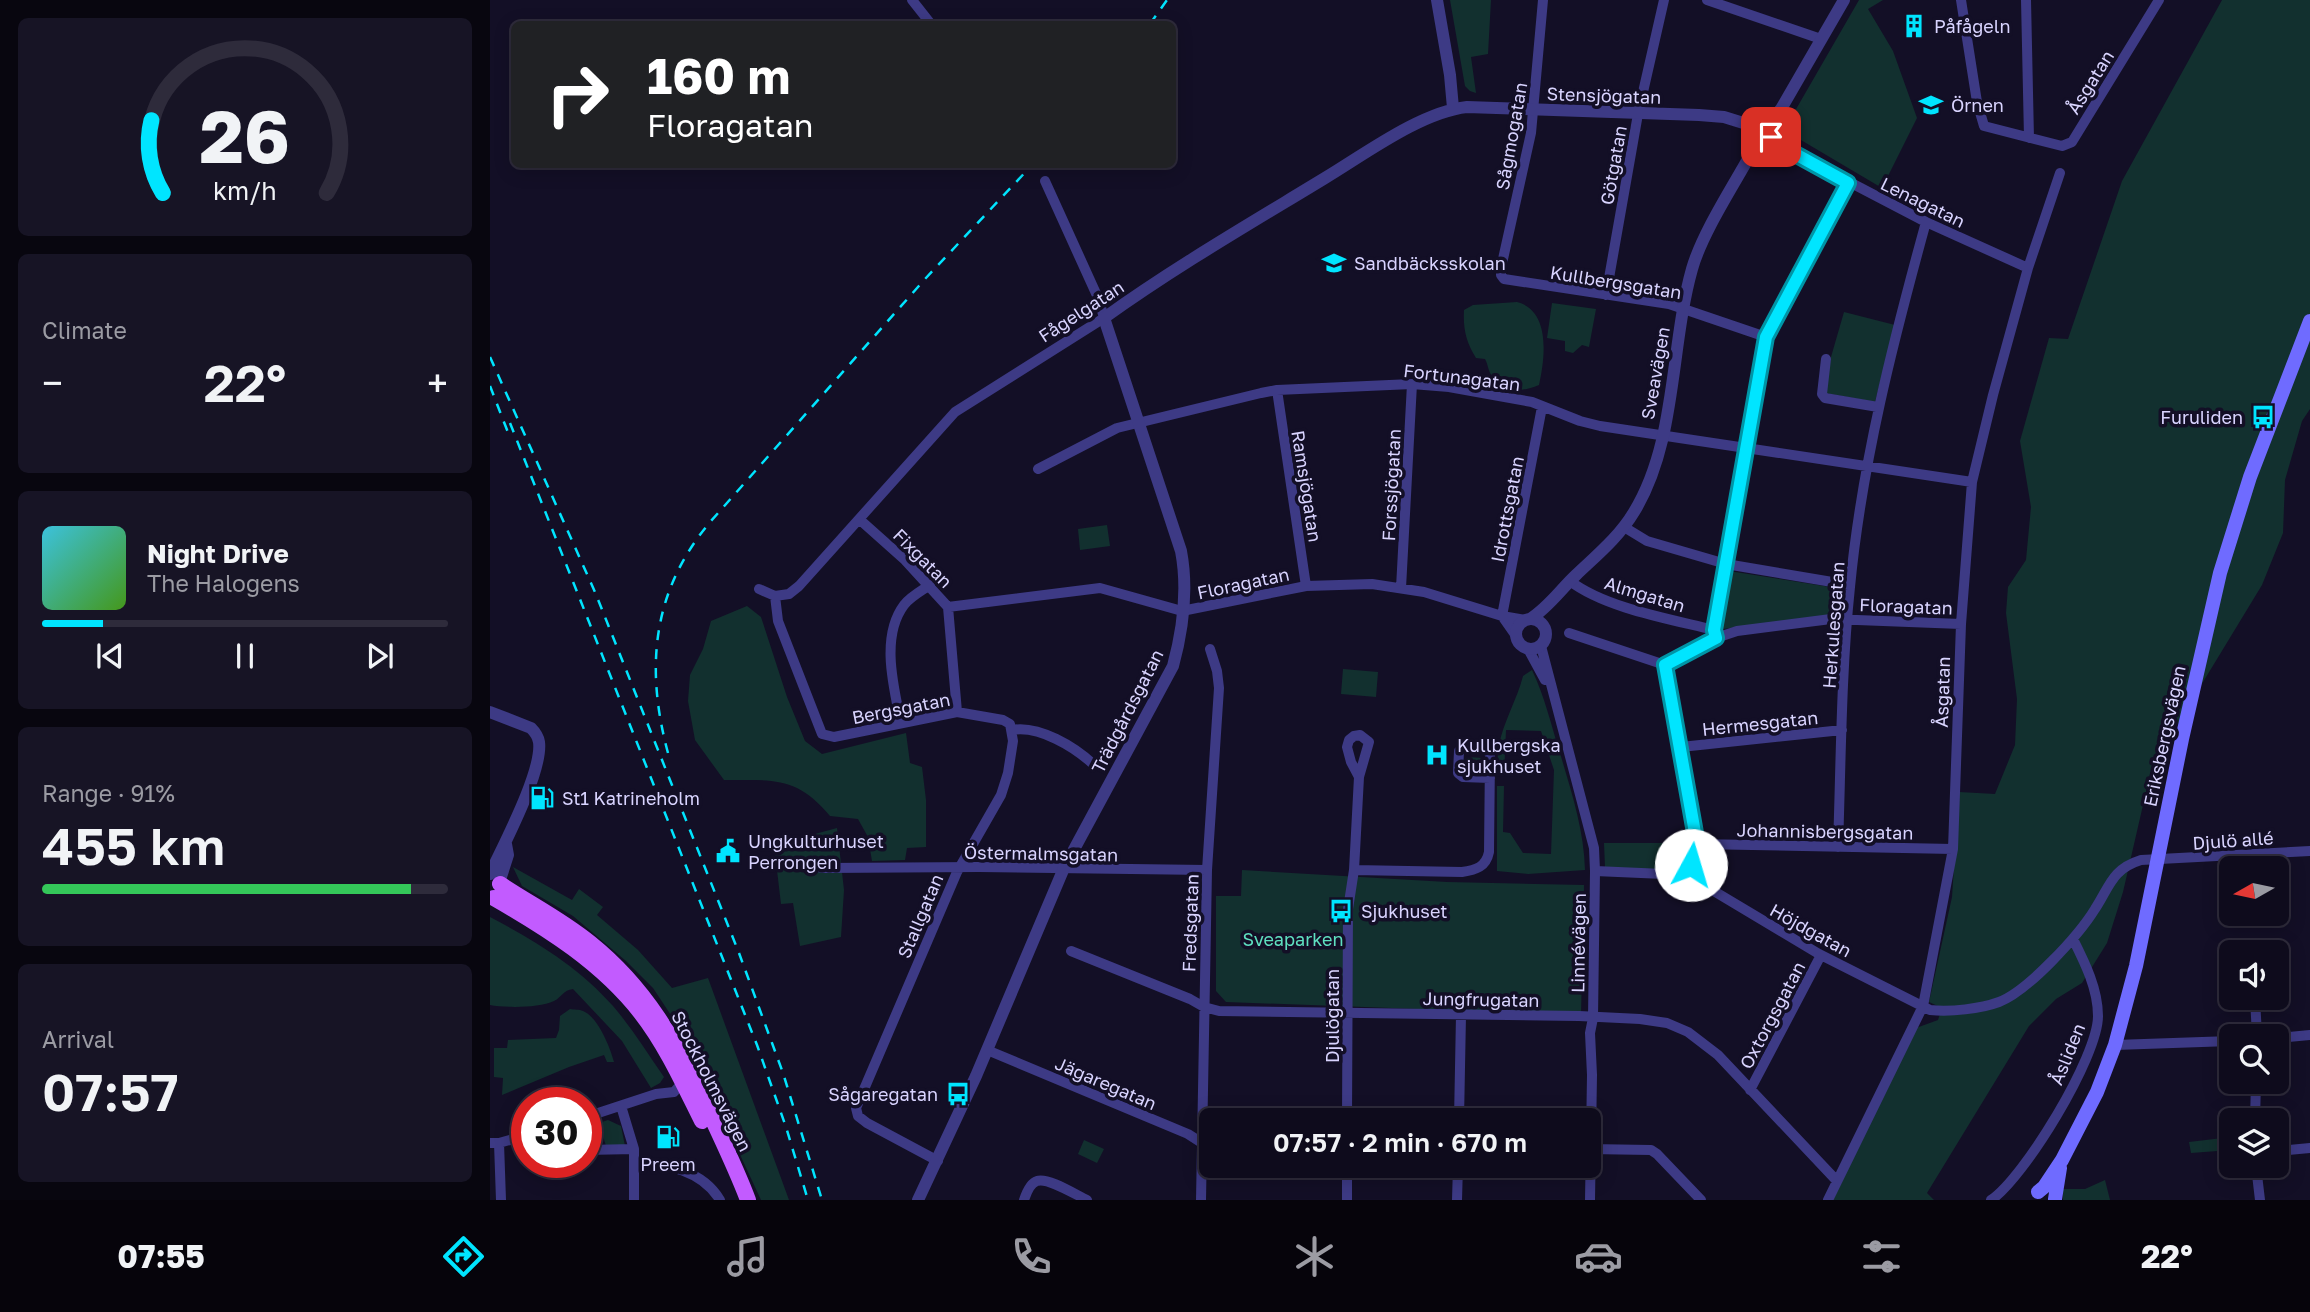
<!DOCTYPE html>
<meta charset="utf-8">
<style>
:root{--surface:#0e0b1c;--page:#171425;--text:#f1f3f6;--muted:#9b9ba3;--line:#2e2b3b;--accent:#00e5ff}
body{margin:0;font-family:"Golos Text",sans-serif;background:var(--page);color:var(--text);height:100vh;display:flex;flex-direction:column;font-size:26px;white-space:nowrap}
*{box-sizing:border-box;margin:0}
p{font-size:23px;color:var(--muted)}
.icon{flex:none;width:38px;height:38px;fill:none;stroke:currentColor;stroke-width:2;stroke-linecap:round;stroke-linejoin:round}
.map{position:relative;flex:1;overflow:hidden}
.panel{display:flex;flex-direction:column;gap:18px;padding:18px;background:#08060f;width:490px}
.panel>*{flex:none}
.guide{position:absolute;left:21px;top:21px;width:665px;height:147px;border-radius:10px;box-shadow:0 4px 18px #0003,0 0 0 2px var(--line);background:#202124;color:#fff;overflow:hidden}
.needle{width:46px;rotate:261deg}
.tools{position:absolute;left:1729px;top:856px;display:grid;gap:14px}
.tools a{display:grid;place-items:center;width:70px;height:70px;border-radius:10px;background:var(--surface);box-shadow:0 4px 18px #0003,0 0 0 2px var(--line);font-size:35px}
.speed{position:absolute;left:21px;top:1087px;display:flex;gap:14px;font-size:35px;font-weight:700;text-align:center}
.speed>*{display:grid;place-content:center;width:91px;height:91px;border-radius:50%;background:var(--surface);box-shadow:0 4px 18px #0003,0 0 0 2px var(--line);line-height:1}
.speed .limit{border:10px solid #d22;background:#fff;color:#111}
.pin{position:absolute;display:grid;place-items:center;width:60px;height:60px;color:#fff;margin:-30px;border-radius:14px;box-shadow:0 4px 10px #0006}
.me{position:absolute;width:77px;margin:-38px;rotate:6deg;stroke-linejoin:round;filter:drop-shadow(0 0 5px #0008)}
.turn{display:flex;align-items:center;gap:24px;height:147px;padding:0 21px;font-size:32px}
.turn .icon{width:91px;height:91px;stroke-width:2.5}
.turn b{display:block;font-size:49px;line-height:60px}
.big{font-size:52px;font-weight:600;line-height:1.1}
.panel .tile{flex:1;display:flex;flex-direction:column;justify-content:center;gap:10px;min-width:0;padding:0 24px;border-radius:10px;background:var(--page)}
.panel .dial{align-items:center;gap:0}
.dial svg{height:182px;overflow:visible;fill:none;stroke:var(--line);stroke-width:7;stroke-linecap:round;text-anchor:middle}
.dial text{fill:var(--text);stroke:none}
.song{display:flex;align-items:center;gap:21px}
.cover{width:84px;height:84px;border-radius:10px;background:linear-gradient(135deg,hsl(190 70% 55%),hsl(100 70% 35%))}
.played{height:7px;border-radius:4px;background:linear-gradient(90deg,var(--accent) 15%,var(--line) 15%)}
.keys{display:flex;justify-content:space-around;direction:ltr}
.heat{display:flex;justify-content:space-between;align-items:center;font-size:38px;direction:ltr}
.charge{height:10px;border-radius:5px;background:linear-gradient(90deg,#34c759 91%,var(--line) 0)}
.trip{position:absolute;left:709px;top:1108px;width:402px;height:70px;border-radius:10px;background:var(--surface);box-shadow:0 4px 18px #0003,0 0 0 2px var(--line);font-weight:600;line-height:70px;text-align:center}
.dock{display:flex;height:112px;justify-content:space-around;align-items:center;background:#06040b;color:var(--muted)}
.dock .icon{width:49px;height:49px}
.dock .selected{color:var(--accent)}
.dock b{font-size:32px;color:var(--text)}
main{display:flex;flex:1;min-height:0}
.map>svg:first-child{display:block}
.green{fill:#12302f}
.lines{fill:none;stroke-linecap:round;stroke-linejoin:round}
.minor{stroke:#3d3a85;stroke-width:10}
.tertiary{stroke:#3d3a85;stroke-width:12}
.secondary{stroke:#6f6bff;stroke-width:14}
.primary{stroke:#c25bff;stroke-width:16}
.rail{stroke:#00e5ff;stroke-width:2.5;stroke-dasharray:10 9;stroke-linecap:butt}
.route-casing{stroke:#0095a6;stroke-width:18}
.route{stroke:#00e5ff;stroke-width:12}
.labels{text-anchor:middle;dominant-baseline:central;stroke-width:7;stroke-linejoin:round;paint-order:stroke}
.poi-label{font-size:18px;fill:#d9d4ff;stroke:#130f26;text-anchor:start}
.street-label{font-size:18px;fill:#d9d4ff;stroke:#130f26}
.park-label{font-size:18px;fill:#5fe0c0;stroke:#130f26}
</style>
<main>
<section class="panel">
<div class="tile dial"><svg viewBox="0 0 100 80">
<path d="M14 69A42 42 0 1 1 86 69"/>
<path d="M14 69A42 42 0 0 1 9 37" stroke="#00e5ff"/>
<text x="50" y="56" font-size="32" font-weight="700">26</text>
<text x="50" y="72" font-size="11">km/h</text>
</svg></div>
<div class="tile"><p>Climate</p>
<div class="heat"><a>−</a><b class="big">22°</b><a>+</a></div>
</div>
<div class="tile">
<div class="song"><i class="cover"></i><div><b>Night Drive</b><p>The Halogens</p></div></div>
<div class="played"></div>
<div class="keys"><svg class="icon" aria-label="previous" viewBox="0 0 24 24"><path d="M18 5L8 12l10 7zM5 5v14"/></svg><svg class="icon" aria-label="pause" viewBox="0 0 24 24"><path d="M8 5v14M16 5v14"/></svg><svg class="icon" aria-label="next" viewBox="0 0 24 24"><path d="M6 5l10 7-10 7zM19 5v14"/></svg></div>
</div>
<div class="tile"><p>Range · 91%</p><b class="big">455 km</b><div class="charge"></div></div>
<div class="tile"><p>Arrival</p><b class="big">07:57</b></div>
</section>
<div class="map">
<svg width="1820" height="1200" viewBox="0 0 1820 1200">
<rect width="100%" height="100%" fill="#130f26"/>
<!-- green -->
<path class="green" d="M960,0H1001L998,54L981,57L986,93L980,91L975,86Z
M1369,0H1393L1378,9L1403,51L1427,118L1392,188L1294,130Z
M1732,0H1820V409L1812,421L1795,480L1793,533L1772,585L1662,766L1633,892L1617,943L1592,983L1566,999L1539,1026L1437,1193L1444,1200H1343L1426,1028L1448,1020L1452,1008L1439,1002L1462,897L1469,792L1505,794L1525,745L1527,699L1516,613L1518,587L1536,560L1541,507L1530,441L1559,338L1578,339L1632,181Z
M1027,302C1061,311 1055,358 1049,385C1031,392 1014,394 1002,376C998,371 998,364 995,359L986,358C976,342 973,329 974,310L983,305Z
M1062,303L1106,309L1099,347L1092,345L1083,353L1075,351V341L1057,338Z
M1354,312L1405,325L1385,402L1335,393L1341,357Z
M617,525L620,546L590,550L588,529Z
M1239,571L1353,589L1351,611L1340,615L1233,629L1230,624Z
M257,606L271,617L297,697L315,741L332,754L416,733L420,763L432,767L436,800V847L417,848L415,860L382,861L378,837L368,819L340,816C307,776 283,780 234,780L205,740L198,701L200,675L213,649L221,621Z
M853,669L888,672L886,697L851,694Z
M1042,670C1055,697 1061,725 1070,753C1081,791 1094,829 1095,870L1038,874L1007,871V786H1014L1013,832L1020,833L1033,853L1061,854L1064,770L1051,731L1016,730L1014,775H1007C1008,765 1007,755 1009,746C1013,722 1027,700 1033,676Z
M977,757L993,758L995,770L991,775L973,772L974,760Z
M347,828L354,890L351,937L310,946L303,903L291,904L284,845Z
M1114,843H1199L1194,866L1184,872L1115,867Z
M23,867L82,900L89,889L113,907L107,915L148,950L182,988L218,978L299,1200H271L196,1038L163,988L136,961L83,916L32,886Z
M752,870L957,882L1094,885L1091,1015L736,1002L726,991V896H751Z
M0,917C44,940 89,967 123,1006C142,1028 157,1053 174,1077L170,1083L161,1088L132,1041L83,989C73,990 72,997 64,1001C49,1008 16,1008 0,1005Z
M80,1009C84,1010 89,1009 93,1011C108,1017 120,1047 124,1062H117L114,1055L79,1067L12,1095L13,1078L4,1077V1048H17L18,1040L66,1038L69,1030L70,1016Z
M118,1120L131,1126L135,1146H116L109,1123Z
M1741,1137V1150L1701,1153L1699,1142Z
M594,1140L614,1149L607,1163L588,1154Z
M1615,1180L1620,1200H1573V1189H1595Z"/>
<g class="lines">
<!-- minor -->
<path class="minor" d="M422,0L441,24
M1053,0L1041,133L1011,268V275L1014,279L1179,304L1276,337
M1217,0L1331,39
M1471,0L1487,102L1494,126L1572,146L1582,142L1669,0
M1536,0L1539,138
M1281,137L1298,150L1436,222L1538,268
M1116,295L1148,114L1174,0
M1336,359L1332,394L1335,398L1388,407
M787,390L816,586
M548,469L627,428L771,393L787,390L922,384L959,387L1042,402L1090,421L1110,426L1482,482
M369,519L415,560L458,607L467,712
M1134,527L1157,541L1236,564L1360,585
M1080,581C1115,608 1180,619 1224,630
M911,588L922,384
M269,589L285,596L288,621L332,734L344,737L467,712L513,720L520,724L523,741L518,773L511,795L467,872L366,1108L368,1116L377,1123L448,1161
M285,596L299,594L309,586L465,412L614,318L609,300L555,181
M458,607L610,588L692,611L816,586L882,584L934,592L1012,616L1036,620
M1012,616L1052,407
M1012,616L1026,636
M1079,633L1175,665L1226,638L1247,631L1341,619L1471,624
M1226,638L1224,630L1276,337L1358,182
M1051,646L1104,848L1105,871L1103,1018L1100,1033L1102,1075L1100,1200
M1038,649L1055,680
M1175,665L1207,844L1197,875
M411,723C404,688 390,637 414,605C420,597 431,591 440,585
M522,730C549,725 585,747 604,765
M1191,747L1352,730
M1207,844L1463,849
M1348,847C1351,761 1351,673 1360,587C1372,462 1403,342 1436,222
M301,864L335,868L489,867L717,870
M864,870L972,872C986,870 996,867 999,852L1000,756L999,751C991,745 977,744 969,751L968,773L973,777L1000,778
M1105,871L1197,875L1329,954L1440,1010C1461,1012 1490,1009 1509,1002C1538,991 1589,935 1605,909C1620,886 1622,869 1651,860L1820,851
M581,951L700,999L714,1007L729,1011L1089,1016L1150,1019L1177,1023L1198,1032L1228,1055L1347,1181
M1765,998L1767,1036
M1787,1038L1820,1035
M1625,1045L1741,1041
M497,1050L698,1134L712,1143H721
M1260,1090L1331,955
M131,1106L144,1149V1200
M96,1117L166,1094L184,1092L192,1083
M857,1120L858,909L864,870L869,777L861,762L857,747L859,740L864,736L870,735L879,742L869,777
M969,1120L971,1015
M1765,1120L1766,1082
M0,1143H9L37,1135
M9,1143L11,1200
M1099,1149L1161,1150L1167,1154L1211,1200
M96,1150L144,1149
M1787,1151L1820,1148
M144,1162C177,1164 212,1170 230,1200
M1766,1166L1770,1200
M534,1200C536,1194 540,1183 547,1181C558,1177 586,1195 597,1200
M711,1200L717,870L729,688L727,671L720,649
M857,1200V1166
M967,1200L968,1166
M1338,1200L1433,1006L1463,849L1471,624L1482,482L1503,395L1538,268L1570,173
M1501,1200C1534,1178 1608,1057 1608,1016C1608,989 1595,963 1583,939"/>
<!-- tertiary -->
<path class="tertiary" d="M947,0L960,75L963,108
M1279,123L1291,109L1354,0
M1268,141L1275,142L1281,137L1283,130L1279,123
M1026 634a15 15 0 1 1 30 0a15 15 0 1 1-30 0Z
M1040,619C1058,608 1071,589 1086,575C1107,555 1129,537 1144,512C1187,442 1180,347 1202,269C1213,230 1248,179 1268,141
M0,712L41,728C45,732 48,736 49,742C53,771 13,846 0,874
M9,883L18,855L16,844
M428,1200L486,1076L574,868L683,666C693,629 698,588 691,551L614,318C685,267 761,223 835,178C875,154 931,112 977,107L1209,115L1234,117L1263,126"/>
<!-- secondary -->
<path class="secondary" d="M1548,1192L1554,1187L1572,1160L1607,1092L1625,1045L1646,966L1692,739L1730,573L1760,477L1820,321
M1565,1199L1570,1168"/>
<!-- primary -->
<path class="primary" d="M10,884C40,904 72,920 100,943C156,988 186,1042 217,1107C231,1138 246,1168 258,1200
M4,898C58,929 112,963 151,1013C176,1045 194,1085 212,1121"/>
<!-- rail -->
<path class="rail" d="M660,24L677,0
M0,357L105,592L249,953L293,1073L332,1200
M0,386L19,435
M20,423L267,1045L296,1127L318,1200
M178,753C155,668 162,590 221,521L435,279L543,164"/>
</g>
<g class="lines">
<!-- route casing -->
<g class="route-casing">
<path id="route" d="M1201,865L1207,844L1175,665L1226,638L1224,630L1276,337L1358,183L1298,150L1281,137"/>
</g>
<!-- route -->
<use href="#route" class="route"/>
</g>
<!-- icons -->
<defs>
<g id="building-bare" transform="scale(1.89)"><path d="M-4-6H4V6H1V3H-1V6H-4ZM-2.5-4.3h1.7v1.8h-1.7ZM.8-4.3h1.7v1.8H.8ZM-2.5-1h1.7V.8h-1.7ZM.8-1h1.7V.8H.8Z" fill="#00e5ff" stroke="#130f26" stroke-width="2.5" paint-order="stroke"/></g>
<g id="school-bare" transform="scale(1.89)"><path d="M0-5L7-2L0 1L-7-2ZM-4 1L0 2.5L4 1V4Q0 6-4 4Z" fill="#00e5ff" stroke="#130f26" stroke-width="2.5" paint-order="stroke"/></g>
<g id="bus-bare" transform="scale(1.89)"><path d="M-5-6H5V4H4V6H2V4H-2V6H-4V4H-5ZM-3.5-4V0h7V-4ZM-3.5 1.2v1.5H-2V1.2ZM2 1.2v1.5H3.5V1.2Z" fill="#00e5ff" stroke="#130f26" stroke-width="2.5" paint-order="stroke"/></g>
<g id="hospital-bare" transform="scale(1.89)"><path d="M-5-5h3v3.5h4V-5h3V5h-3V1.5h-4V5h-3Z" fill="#00e5ff" stroke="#130f26" stroke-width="2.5" paint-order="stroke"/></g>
<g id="fuel-bare" transform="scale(1.89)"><path d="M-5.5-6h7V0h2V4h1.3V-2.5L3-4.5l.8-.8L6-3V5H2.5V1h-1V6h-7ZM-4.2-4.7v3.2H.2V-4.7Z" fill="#00e5ff" stroke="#130f26" stroke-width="2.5" paint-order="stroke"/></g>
<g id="civic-bare" transform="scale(1.89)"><path d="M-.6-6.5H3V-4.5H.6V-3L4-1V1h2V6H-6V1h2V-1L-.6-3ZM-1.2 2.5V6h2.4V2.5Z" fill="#00e5ff" stroke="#130f26" stroke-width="2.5" paint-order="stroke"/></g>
</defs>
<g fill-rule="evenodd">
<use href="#building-bare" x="1424" y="26"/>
<use href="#school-bare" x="1441" y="105"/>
<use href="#school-bare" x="844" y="263"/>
<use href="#bus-bare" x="1773" y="417"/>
<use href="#hospital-bare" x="947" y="755"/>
<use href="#fuel-bare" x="52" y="798"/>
<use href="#civic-bare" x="238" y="851"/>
<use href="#bus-bare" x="851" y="911"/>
<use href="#bus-bare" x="468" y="1094"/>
<use href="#fuel-bare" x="178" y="1137"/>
</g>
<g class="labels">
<!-- poi labels -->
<g class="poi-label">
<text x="1444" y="26">Påfågeln</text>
<text x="1461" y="105">Örnen</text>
<text x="864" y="263">Sandbäcksskolan</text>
<text x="1753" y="417" text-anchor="end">Furuliden</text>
<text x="967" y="745">Kullbergska<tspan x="967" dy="21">sjukhuset</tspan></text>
<text x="72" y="798">St1 Katrineholm</text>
<text x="258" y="841">Ungkulturhuset<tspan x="258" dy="21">Perrongen</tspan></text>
<text x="871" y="911">Sjukhuset</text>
<text x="448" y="1094" text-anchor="end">Sågaregatan</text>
<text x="178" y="1164" text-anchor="middle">Preem</text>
</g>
<!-- street labels -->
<g class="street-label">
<text transform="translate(1600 82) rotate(-58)">Åsgatan</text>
<text transform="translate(1114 95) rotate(2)">Stensjögatan</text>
<text transform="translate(1021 136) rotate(-80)">Sågmogatan</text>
<text transform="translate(1123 165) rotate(-80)">Götgatan</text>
<text transform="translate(1433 202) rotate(26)">Lenagatan</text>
<text transform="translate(1126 282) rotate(9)">Kullbergsgatan</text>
<text transform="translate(591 311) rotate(-33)">Fågelgatan</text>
<text transform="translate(1165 373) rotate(-80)">Sveavägen</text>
<text transform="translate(972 377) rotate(7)">Fortunagatan</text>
<text transform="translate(901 485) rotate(-87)">Forssjögatan</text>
<text transform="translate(817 486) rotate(81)">Ramsjögatan</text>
<text transform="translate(1017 509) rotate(-79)">Idrottsgatan</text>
<text transform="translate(433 558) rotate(45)">Fixgatan</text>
<text transform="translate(753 583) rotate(-12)">Floragatan</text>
<text transform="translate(1155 594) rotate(17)">Almgatan</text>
<text transform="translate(1416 606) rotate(2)">Floragatan</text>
<text transform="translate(1343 625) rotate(-86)">Herkulesgatan</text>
<text transform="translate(1452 692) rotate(-88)">Åsgatan</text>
<text transform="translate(411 708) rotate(-11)">Bergsgatan</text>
<text transform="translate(637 711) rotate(-63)">Trädgårdsgatan</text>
<text transform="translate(1270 723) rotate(-6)">Hermesgatan</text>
<text transform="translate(1674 736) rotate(-78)">Eriksbergsvägen</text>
<text transform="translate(1335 831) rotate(1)">Johannisbergsgatan</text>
<text transform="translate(1743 840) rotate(-4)">Djulö allé</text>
<text transform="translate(551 853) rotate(1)">Östermalmsgatan</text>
<text transform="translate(430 916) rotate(-67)">Stallgatan</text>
<text transform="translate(700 923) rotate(-88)">Fredsgatan</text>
<text transform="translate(1321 930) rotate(29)">Höjdgatan</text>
<text transform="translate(1088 943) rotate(-89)">Linnévägen</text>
<text transform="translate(991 999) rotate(1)">Jungfrugatan</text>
<text transform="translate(1282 1015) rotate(-62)">Oxtorgsgatan</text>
<text transform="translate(842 1016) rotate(-90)">Djulögatan</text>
<text transform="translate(1577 1054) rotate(-68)">Åsliden</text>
<text transform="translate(222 1081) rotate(63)">Stockholmsvägen</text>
<text transform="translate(616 1083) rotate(23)">Jägaregatan</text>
</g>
<!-- park labels -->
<g class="park-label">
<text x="803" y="939">Sveaparken</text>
</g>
</g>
</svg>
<div class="tools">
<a><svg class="needle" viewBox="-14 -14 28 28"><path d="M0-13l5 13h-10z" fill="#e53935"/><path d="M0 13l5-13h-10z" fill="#9b9ba3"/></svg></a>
<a><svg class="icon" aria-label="sound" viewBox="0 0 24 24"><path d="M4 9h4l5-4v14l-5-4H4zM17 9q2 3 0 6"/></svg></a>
<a><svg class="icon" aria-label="search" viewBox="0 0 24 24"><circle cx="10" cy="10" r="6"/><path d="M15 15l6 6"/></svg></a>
<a><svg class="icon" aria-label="layers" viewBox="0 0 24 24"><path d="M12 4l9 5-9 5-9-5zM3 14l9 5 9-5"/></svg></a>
</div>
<div class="speed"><div class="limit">30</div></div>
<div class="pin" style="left:1281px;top:137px;background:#d93025"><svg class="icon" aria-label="arrive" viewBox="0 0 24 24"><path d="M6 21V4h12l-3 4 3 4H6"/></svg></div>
<svg class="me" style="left:1201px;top:865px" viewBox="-20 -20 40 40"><circle r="19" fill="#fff"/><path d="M0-13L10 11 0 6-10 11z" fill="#00e5ff"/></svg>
<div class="trip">07:57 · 2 min · 670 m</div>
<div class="guide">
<div class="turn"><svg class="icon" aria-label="right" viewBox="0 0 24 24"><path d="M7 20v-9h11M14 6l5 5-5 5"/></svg><div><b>160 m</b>Floragatan</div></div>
</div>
</div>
</main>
<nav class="dock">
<b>07:55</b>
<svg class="icon selected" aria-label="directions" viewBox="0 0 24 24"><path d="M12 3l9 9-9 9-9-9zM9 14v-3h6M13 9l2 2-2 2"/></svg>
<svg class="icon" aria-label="music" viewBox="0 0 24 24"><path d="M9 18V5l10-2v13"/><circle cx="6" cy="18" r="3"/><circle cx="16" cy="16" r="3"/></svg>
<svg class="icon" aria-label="phone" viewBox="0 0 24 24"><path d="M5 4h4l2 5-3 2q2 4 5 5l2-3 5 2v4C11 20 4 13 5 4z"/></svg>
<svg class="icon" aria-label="climate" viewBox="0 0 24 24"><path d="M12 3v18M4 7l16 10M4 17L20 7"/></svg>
<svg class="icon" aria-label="car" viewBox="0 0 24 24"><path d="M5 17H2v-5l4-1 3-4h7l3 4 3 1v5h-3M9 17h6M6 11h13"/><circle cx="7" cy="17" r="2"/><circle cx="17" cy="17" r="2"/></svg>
<svg class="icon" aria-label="filters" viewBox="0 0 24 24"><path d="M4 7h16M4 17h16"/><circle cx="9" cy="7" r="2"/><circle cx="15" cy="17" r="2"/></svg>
<b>22°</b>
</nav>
